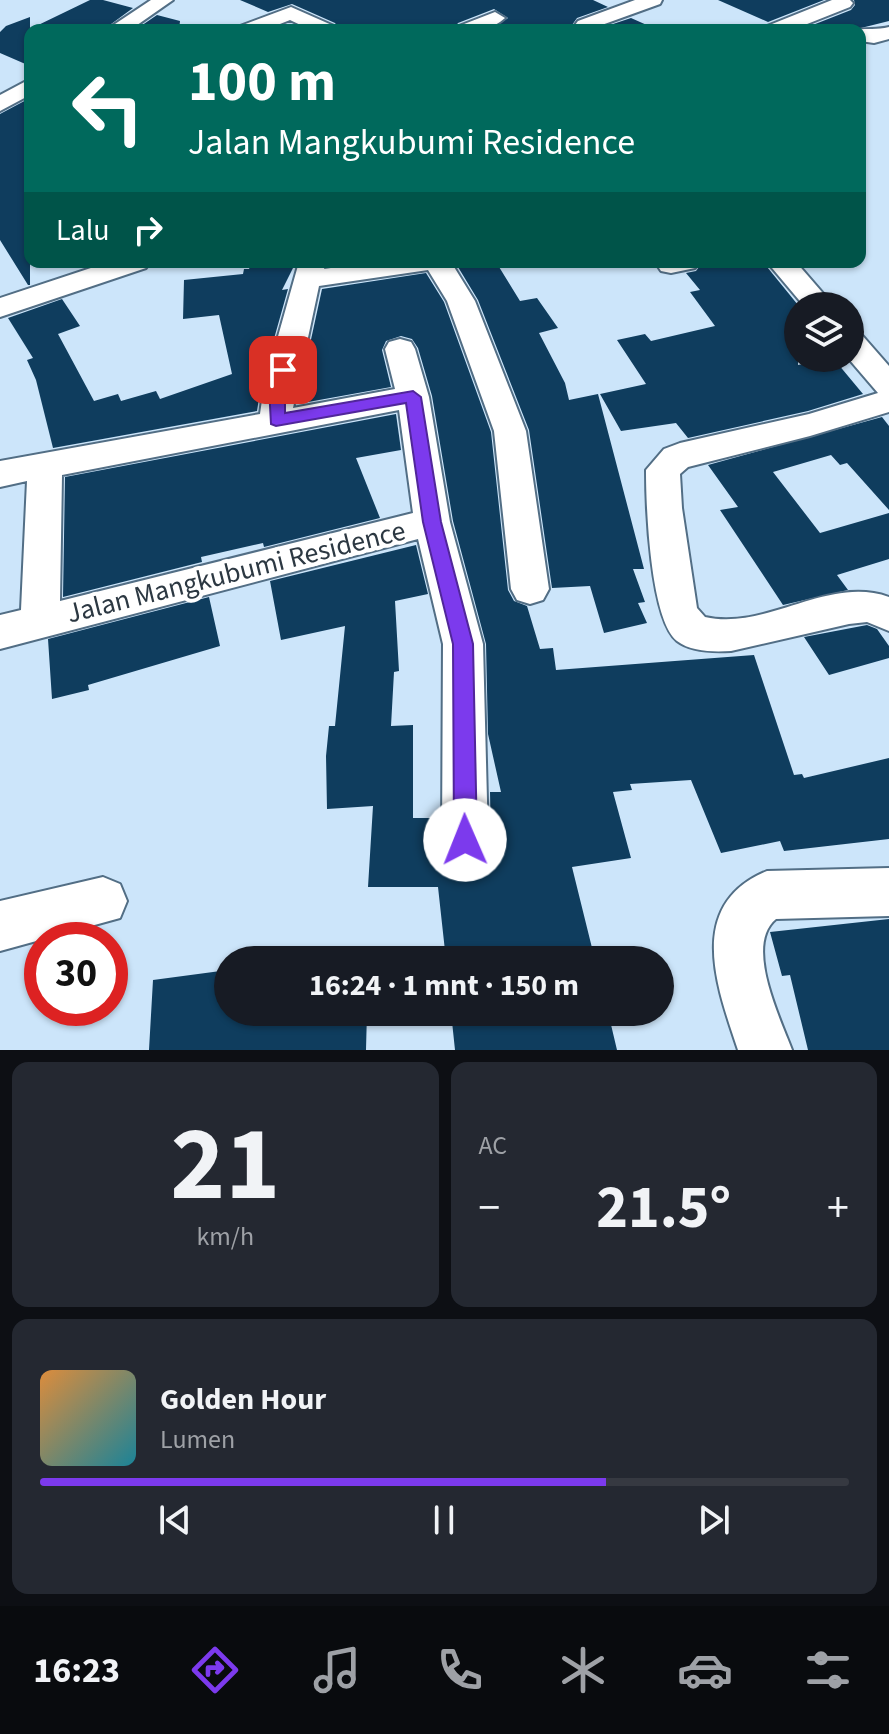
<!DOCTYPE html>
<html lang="id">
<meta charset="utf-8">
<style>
:root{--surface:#171b24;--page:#242831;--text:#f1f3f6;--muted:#9ea1a6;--line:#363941;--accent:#7c3aed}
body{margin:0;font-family:"Source Sans 3",sans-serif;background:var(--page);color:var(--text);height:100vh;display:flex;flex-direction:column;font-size:30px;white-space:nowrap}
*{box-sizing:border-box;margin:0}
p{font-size:26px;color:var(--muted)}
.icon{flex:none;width:44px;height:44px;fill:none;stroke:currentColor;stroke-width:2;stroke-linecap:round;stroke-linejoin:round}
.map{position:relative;height:1050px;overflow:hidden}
.panel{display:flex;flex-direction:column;gap:12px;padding:12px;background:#0d0f14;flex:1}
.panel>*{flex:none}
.top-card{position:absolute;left:24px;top:24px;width:842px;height:244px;border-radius:16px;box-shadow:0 2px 6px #0004;background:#00695c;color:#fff;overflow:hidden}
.buttons{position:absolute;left:784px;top:292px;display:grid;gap:16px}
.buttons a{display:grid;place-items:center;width:80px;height:80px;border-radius:50%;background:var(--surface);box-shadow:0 2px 6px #0004;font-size:40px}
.speed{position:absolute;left:24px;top:922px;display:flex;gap:16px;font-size:40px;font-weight:700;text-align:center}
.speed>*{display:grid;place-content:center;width:104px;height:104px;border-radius:50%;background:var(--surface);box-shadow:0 2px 6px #0004;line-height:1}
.speed .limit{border:12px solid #d22;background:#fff;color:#111}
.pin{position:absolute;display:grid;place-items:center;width:68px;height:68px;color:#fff;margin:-34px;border-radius:16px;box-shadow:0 4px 12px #0006}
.me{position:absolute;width:88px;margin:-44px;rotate:359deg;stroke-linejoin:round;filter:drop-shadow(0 0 6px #0008)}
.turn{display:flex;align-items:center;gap:28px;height:168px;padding:0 32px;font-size:36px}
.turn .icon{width:104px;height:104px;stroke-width:2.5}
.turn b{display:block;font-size:56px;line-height:68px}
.then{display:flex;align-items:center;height:76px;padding:0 32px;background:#0003;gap:16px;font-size:30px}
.big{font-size:60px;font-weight:700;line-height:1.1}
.panel .tile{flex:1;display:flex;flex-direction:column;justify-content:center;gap:12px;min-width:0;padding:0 28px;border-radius:16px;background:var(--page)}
.panel .dial{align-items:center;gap:0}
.dial b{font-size:104px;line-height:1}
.song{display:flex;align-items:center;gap:24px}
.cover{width:96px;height:96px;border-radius:12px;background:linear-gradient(135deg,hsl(30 70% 55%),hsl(190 70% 35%))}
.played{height:8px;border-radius:4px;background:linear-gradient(90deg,var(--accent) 70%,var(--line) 70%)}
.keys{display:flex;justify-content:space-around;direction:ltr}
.heat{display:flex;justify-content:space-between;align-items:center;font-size:44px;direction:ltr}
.panel .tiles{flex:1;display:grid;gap:12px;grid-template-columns:1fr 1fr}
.tile:last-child{grid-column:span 2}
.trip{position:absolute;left:214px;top:946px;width:460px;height:80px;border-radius:40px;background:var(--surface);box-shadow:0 2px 6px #0004;font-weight:700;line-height:80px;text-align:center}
.tabs{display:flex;height:128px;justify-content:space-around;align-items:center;background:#090b0e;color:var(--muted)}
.tabs .icon{width:56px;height:56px}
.tabs .selected{color:var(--accent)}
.tabs b{font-size:36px;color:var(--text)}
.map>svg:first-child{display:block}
.building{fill:#0f3d5e}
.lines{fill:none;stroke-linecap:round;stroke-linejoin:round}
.minor-casing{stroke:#526e85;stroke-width:4}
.minor{fill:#fff;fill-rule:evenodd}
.route{fill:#7c3aed;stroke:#51269a;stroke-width:2}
.labels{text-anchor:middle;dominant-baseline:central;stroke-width:8;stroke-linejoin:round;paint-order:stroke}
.street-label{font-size:28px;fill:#2c3842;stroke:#fff}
</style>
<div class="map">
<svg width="889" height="1050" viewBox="0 0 889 1050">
<rect width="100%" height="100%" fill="#cce5fa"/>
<!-- building -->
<path class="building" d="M90,0H103L133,8L103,30H30V66L0,53V32L6,26L30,17V29Z
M240,0H593L608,7L577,18L572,25L575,30H490L508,18L494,9L458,23L453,30H340L335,23L292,4L268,12Z
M718,0H824L768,22Z
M854,0H889V21L853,30H800L851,10L855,5Z
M157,15L180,21L179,30H135Z
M631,18L658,30H605L604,27Z
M30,98V285H28L0,240V114Z
M252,262H296L282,290L288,289L261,385L257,411L53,448L36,380L27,360L33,358L8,318L62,299L80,326L58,334L94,401L118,394L121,401L156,391L160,399L232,374L219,315L183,319L184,280L243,274L244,269H249Z
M455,262H496L520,301L537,298L558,328L539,333L565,383L569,400L598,394L644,569H633L645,602L638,603L647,623L604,633L590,586L552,588L529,430L478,300Z
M708,262H763L798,305V365L833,358L863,394L808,411L688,438L676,423L621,431L600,394L646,384L617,340L645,334L651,341L715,326L690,292L700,290L686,273L696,271L702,263Z
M426,273L444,302L491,432L508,590L514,601L527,606L540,649L553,648L556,670L754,655L794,775L802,774L804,778L889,758V839L784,851L780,841L721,853L691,780L630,784L632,790L613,792L631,858L572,867L595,960H446L438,887H368L373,806L327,809L326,756L329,726H335L345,626L281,640L270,581L416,545L428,594L395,601L399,671L394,672L391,726L413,725V818H439V841L448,859L464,866L482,859L491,840L490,792H501L488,734L486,644L453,521L432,396L418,348L412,339L401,336L386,341L382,350L391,387L297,404L322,289Z
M396,414L401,450L356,458L380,518L264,547L263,543L201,557L202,562L63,597L65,477Z
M882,417L889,426V510L847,463L840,465L831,455L773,472L820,533L889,513V559L837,575L848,590L783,605L720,510L738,507L708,465Z
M209,597L220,646L88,685L89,690L52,699L48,639Z
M867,625L877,629L889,646V658L829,675L804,637Z
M889,919V1050H808L790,975L782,976L770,932Z
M228,970V1012H367L366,1050H149L153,980Z
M451,1012H608L617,1050H455Z"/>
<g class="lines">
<!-- minor casing -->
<g class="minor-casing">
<path id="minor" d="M151,0H173L130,30H106Z
M635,0H662L660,4L599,26L602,30H579L575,25L578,21Z
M832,0H850L853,3L850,7L792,30H764L767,26Z
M291,7L334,26L337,30H311L290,20L265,30H237L240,26Z
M495,12L505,18C491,31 474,30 456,30L459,26Z
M889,27V39L874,43L860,41V30H856C867,28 877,30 889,27Z
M30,79V95L0,111V95Z
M109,262H150L146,268L0,317V298Z
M299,262H327L324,269L372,262H451L475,301L526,431L549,589L543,600L530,604L517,600L511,589L494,431L447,301L428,270L319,286L293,408L395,389L385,349L389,342L400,339L411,342L415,349L429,397L450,522L483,644L488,840L481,856L465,863L449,856L442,840L443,644L418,539L0,649V615L21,610L27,481L0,487V461L260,414L264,386ZM399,410L413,513L60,601L62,475Z
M659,262H699L695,268L671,273L661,271L657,265Z
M767,262H796L834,306H804Z
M850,331L861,334L889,366V412L810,436L688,467L680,474L682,508L697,608L705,617C767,631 828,575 889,597V631L867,622L849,624L731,651C714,652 691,652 677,641C650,619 646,505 646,470L664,449L680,443L809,414L878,393L848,358Z
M889,868V916L776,919C744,945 780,1018 792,1050H738C717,987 685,905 767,871Z
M103,877L120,884L127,901L120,918L0,951V901Z"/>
</g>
<!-- minor -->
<use href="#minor" class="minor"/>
</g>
<!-- route -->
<path class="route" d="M283,365L291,370L285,387V413L413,391L421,397L441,522L473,644L477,840L473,849L465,852L457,849L454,840L453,644L423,522L406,403L276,426L271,424L269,387L278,367Z"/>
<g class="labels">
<!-- street labels -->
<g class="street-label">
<text transform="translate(236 572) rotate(-14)">Jalan Mangkubumi Residence</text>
</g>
</g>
</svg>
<div class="buttons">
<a><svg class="icon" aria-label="layers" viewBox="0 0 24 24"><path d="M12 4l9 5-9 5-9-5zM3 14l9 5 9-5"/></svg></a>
</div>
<div class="speed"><div class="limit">30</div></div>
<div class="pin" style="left:283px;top:370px;background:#d93025"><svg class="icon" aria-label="arrive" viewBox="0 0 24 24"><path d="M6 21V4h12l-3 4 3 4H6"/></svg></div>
<svg class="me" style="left:465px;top:840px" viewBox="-20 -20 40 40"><circle r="19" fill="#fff"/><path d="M0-13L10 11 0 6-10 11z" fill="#7c3aed"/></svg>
<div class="trip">16:24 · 1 mnt · 150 m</div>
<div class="top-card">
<div class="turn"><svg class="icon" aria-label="left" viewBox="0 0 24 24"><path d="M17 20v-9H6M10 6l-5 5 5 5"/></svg><div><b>100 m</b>Jalan Mangkubumi Residence</div></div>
<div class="then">Lalu<svg class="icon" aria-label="right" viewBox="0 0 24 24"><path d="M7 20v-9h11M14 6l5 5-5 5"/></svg></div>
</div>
</div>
<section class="panel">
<div class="tiles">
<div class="tile dial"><b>21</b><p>km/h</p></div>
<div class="tile"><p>AC</p>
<div class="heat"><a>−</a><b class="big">21.5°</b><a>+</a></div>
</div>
<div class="tile">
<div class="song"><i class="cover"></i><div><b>Golden Hour</b><p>Lumen</p></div></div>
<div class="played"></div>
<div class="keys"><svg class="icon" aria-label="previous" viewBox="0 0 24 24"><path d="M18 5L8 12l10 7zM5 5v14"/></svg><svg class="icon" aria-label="pause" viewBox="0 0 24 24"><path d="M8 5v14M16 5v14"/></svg><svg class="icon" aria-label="next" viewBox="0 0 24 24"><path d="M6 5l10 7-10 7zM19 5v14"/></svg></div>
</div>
</div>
</section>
<nav class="tabs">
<b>16:23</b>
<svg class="icon selected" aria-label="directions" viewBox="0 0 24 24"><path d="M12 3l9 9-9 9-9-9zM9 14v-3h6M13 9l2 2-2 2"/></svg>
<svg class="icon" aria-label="music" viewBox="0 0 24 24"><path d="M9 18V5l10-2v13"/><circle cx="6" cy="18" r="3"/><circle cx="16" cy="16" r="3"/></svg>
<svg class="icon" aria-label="phone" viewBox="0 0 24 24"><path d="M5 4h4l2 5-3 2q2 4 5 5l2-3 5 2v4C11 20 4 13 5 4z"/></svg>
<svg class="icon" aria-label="climate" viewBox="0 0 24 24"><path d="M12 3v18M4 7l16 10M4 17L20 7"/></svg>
<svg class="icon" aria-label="car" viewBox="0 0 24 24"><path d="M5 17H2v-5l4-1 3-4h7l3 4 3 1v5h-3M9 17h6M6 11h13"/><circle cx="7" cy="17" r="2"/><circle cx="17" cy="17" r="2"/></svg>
<svg class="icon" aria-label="filters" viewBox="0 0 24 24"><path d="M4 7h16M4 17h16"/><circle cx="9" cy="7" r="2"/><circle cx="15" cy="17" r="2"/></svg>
</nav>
